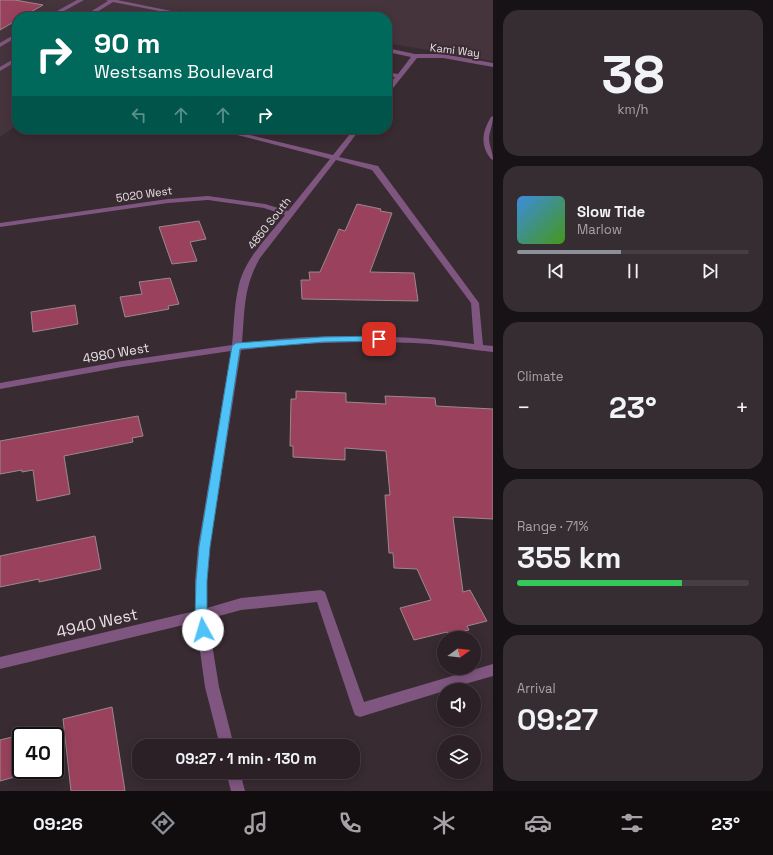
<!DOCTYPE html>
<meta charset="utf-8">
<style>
:root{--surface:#2a2026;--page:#362d32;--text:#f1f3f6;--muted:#a5a3a7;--line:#463e43;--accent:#8c9099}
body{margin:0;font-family:"Space Grotesk",sans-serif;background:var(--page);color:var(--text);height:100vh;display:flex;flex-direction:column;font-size:15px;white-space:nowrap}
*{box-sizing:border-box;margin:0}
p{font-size:13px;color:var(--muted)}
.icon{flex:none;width:22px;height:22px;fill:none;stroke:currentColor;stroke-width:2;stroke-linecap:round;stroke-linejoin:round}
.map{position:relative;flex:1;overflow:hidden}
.sheet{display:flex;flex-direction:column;gap:10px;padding:10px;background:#171215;width:280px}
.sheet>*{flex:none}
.top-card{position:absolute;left:12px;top:12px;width:380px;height:122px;border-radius:16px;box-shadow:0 2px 10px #0003,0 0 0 1px var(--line);background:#00695c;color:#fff;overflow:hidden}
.needle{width:26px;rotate:75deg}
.fabs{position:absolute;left:437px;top:631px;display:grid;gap:8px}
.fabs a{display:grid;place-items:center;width:44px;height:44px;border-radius:50%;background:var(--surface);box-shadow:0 2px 10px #0003,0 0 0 1px var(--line);font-size:20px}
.speed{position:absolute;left:12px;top:727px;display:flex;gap:8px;font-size:20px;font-weight:700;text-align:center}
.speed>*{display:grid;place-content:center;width:52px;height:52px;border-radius:50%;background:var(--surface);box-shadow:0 2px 10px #0003,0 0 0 1px var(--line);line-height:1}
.speed .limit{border:2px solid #111;border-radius:6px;background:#fff;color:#111}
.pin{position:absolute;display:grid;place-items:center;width:34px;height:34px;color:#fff;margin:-17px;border-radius:8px;box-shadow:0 2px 6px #0006}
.me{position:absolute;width:44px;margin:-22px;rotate:354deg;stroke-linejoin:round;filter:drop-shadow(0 0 3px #0008)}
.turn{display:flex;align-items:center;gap:14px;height:84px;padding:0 16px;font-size:18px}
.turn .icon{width:52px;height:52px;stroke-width:2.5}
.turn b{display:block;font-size:28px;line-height:34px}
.lanes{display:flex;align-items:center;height:38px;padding:0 16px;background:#0003;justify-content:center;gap:20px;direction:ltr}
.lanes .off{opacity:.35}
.big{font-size:30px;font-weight:700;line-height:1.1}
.sheet .card{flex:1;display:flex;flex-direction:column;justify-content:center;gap:6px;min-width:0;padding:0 14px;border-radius:16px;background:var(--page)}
.sheet .dial{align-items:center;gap:0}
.dial b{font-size:52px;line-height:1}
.song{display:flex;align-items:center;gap:12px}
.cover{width:48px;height:48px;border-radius:6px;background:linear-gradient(135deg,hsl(210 70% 55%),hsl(100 70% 35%))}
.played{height:4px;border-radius:2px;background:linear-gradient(90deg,var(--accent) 45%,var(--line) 45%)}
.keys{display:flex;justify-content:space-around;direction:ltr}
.heat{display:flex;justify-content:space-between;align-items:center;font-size:22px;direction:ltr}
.charge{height:6px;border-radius:3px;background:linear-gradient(90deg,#34c759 71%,var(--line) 0)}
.trip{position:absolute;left:132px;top:739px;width:228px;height:40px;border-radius:16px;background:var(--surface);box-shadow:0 2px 10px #0003,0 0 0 1px var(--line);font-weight:700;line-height:40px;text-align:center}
.tabs{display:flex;height:64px;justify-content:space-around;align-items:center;background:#110d0f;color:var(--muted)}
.tabs .icon{width:28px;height:28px}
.tabs .selected{color:var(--accent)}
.tabs b{font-size:18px;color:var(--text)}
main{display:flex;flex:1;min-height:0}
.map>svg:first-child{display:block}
.built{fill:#46343d}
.building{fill:#9a425d;stroke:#9a898c}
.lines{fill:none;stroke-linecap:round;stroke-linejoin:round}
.minor{fill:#7f567f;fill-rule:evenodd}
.route{fill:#4fc3f7;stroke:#337fa1}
.labels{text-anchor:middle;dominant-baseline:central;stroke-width:4;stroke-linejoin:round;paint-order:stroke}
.far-street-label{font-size:11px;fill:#eae1e5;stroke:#382b32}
.street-label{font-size:13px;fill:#eae1e5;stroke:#382b32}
.near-street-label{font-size:16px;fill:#eae1e5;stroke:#382b32}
</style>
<main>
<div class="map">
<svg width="493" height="791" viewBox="0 0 493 791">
<rect width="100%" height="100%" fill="#382b32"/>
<!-- built -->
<path class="built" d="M0,0H493V61L387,43V17H224L179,10L169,17H17V125L0,137Z"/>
<!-- building -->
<path class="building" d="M0,0H15L43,5L22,17H17V20L0,30Z
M357,204L381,209L380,211L392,213L370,272L414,273L418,301L302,299L301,280H310L309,272H320L339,229L345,231Z
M199,221L206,239L190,242L197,261L172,264L159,227Z
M170,278L179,304L168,306L169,309L125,317L120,297L142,294L139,282Z
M75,305L78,324L33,332L31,312Z
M296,391L346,393V402L386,404L385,396L435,398L436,406L493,409V519L453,517L463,592L470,590L487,621L467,626L469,630L448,635L447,632L414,640L400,608L431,600L417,569L394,568L393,553H389L385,495H390L386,451L345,448V460L293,457V446H290L291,399H296Z
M138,416L143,436L132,438L133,442L64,456L70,494L37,501L33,470L22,472V470L0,474V441Z
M95,536L101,569L39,582V579L0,587V556Z
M112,707L125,791H71L63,719Z
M20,735L22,775L0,781V740Z"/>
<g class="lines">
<!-- minor -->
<path class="minor" d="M77,0H84L53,17H46Z
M106,0H117L201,17H190L113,2L89,17H82L108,1Z
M17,33V37L0,47V43Z
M387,48L415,54H443L493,63V67L443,58H417L389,93L387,94V88L395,77L387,76V72L398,74L411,57L387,52Z
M17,57V61L0,71V67Z
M493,116C493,124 490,130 489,138C489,146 493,152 493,160L491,159C480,145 482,132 491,117Z
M214,129H225L333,155L354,129H360L339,157L378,166L479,303L483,345L493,346V352C472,350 451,346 430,344C367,340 303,342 241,350L210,547L207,581V608L241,598L321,590L325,592L364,702L493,664V676L444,690V691L360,717L355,715L353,710L317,602L241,610L208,619L219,687L234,746H220L205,687L196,622L0,669V657L195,611V581L198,547L231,351L122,367L0,389V383L122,361L232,345C234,327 234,307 238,289C243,260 268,237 285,215L264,208L208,200L168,203L0,227V223L168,199L208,196L265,204L288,211L330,159ZM336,160L372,170L471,303L474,344C397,334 319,333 242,343C245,310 243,288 260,258Z
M226,772H240L245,791H231Z"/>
</g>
<!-- route -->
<path class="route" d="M379,336L382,337L383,339L382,341L324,342L240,349L210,547L207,581V615L209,630L207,633L203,635L199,633L195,615L196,581L199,547L232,346L236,343L324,337Z"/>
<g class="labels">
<!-- far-street labels -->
<g class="far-street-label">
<text transform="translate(455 50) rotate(7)">Kami Way</text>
<text transform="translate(144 194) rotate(-8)">5020 West</text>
<text transform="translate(269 223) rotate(-52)">4850 South</text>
</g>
<!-- street labels -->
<g class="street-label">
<text transform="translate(116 353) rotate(-10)">4980 West</text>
</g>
<!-- near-street labels -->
<g class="near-street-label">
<text transform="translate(97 623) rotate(-13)">4940 West</text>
</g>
</g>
</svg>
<div class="fabs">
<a><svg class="needle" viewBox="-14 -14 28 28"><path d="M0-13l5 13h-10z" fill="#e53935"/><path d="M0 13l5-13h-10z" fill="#a5a3a7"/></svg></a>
<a><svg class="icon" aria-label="sound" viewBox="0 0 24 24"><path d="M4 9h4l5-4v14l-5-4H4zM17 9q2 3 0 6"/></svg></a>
<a><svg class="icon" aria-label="layers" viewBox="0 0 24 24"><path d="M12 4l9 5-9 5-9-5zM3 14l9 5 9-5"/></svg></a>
</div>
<div class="speed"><div class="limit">40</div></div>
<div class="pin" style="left:379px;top:339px;background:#d93025"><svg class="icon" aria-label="arrive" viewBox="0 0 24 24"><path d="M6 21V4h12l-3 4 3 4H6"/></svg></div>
<svg class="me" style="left:203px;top:630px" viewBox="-20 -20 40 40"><circle r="19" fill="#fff"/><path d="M0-13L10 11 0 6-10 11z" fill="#4fc3f7"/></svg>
<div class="trip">09:27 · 1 min · 130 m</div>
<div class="top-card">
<div class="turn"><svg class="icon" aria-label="right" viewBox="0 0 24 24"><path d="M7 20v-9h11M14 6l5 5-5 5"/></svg><div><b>90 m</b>Westsams Boulevard</div></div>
<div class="lanes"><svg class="icon off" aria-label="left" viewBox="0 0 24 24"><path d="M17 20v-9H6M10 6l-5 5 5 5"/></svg><svg class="icon off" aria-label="ahead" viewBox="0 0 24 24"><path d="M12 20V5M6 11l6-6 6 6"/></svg><svg class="icon off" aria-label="ahead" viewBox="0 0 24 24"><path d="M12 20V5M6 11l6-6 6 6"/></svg><svg class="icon" aria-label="right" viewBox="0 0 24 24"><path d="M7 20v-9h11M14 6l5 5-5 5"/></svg></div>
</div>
</div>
<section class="sheet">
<div class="card dial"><b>38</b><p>km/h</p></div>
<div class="card">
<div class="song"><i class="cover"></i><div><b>Slow Tide</b><p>Marlow</p></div></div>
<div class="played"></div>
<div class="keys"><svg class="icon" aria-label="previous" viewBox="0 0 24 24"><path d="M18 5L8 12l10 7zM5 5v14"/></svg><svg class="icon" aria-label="pause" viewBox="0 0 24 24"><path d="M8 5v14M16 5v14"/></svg><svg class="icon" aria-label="next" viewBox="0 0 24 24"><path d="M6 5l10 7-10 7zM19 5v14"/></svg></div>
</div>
<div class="card"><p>Climate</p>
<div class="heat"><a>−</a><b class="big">23°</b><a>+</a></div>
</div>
<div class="card"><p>Range · 71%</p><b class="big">355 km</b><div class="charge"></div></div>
<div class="card"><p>Arrival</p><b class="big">09:27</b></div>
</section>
</main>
<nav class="tabs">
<b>09:26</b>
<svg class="icon selected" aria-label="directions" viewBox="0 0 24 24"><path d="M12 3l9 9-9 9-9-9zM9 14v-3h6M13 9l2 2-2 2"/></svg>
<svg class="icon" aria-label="music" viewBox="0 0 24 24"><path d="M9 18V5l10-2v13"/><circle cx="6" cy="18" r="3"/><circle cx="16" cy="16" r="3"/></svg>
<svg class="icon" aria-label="phone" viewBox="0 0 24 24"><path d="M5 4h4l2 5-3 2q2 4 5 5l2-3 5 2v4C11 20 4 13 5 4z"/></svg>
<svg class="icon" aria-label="climate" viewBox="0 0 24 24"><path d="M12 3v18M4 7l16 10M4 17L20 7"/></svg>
<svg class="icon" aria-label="car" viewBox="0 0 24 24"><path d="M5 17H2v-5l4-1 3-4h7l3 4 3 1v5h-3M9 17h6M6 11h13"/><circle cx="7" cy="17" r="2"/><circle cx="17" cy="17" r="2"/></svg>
<svg class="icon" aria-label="filters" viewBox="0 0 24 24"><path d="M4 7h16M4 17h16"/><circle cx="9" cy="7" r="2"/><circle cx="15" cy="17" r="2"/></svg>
<b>23°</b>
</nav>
